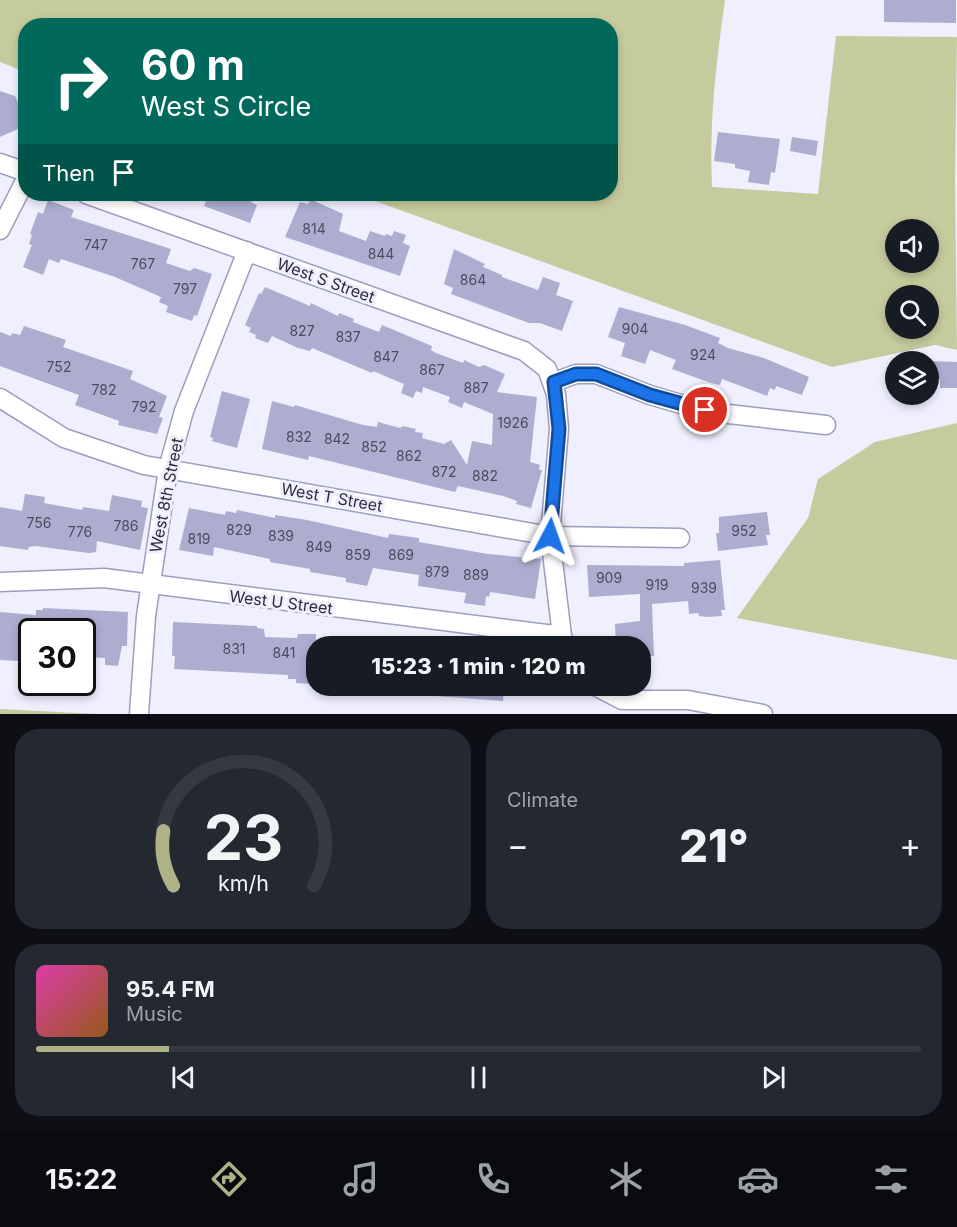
<!DOCTYPE html>
<meta charset="utf-8">
<style>
:root{--surface:#171b24;--page:#242831;--text:#f1f3f6;--muted:#9ea1a6;--line:#363941;--accent:#afb287}
body{margin:0;font-family:Inter,sans-serif;background:var(--page);color:var(--text);height:100vh;display:flex;flex-direction:column;font-size:22px;white-space:nowrap}
*{box-sizing:border-box;margin:0}
p{font-size:20px;color:var(--muted)}
.icon{flex:none;width:33px;height:33px;fill:none;stroke:currentColor;stroke-width:2;stroke-linecap:round;stroke-linejoin:round}
.map{position:relative;height:714px;overflow:hidden}
.sheet{display:flex;flex-direction:column;gap:15px;padding:15px;background:#0d0f14;flex:1}
.sheet>*{flex:none}
.banner{position:absolute;left:18px;top:18px;width:600px;height:183px;border-radius:24px;box-shadow:0 3px 9px #0003;background:#00695c;color:#fff;overflow:hidden}
.buttons{position:absolute;left:885px;top:219px;display:grid;gap:12px}
.buttons a{display:grid;place-items:center;width:54px;height:54px;border-radius:50%;background:var(--surface);box-shadow:0 3px 9px #0003;font-size:30px}
.speed{position:absolute;left:18px;top:618px;display:flex;gap:12px;font-size:30px;font-weight:700;text-align:center}
.speed>*{display:grid;place-content:center;width:78px;height:78px;border-radius:50%;background:var(--surface);box-shadow:0 3px 9px #0003;line-height:1}
.speed .limit{border:3px solid #111;border-radius:9px;background:#fff;color:#111}
.pin{position:absolute;display:grid;place-items:center;width:51px;height:51px;color:#fff;margin:-26px;border:3px solid #fff;border-radius:50%;box-shadow:0 2px 6px #0007}
.me{position:absolute;width:66px;margin:-33px;rotate:4deg;stroke-linejoin:round;filter:drop-shadow(0 0 4px #0008)}
.turn{display:flex;align-items:center;gap:21px;height:126px;padding:0 24px;font-size:27px}
.turn .icon{width:78px;height:78px;stroke-width:2.5}
.turn b{display:block;font-size:42px;line-height:51px}
.then{display:flex;align-items:center;height:57px;padding:0 24px;background:#0003;gap:12px;font-size:22px}
.big{font-size:45px;font-weight:800;line-height:1.1}
.sheet .widget{flex:1;display:flex;flex-direction:column;justify-content:center;gap:9px;min-width:0;padding:0 21px;border-radius:24px;background:var(--page)}
.sheet .dial{align-items:center;gap:0}
.dial svg{height:156px;overflow:visible;fill:none;stroke:var(--line);stroke-width:7;stroke-linecap:round;text-anchor:middle}
.dial text{fill:var(--text);stroke:none}
.song{display:flex;align-items:center;gap:18px}
.cover{width:72px;height:72px;border-radius:9px;background:linear-gradient(135deg,hsl(320 70% 55%),hsl(30 70% 35%))}
.played{height:6px;border-radius:3px;background:linear-gradient(90deg,var(--accent) 15%,var(--line) 15%)}
.keys{display:flex;justify-content:space-around;direction:ltr}
.heat{display:flex;justify-content:space-between;align-items:center;font-size:33px;direction:ltr}
.sheet .tiles{flex:1;display:grid;gap:15px;grid-template-columns:1fr 1fr}
.widget:last-child{grid-column:span 2}
.trip{position:absolute;left:306px;top:636px;width:345px;height:60px;border-radius:24px;background:var(--surface);box-shadow:0 3px 9px #0003;font-weight:800;line-height:60px;text-align:center}
.tabs{display:flex;height:96px;justify-content:space-around;align-items:center;background:#090b0e;color:var(--muted)}
.tabs .icon{width:42px;height:42px}
.tabs .on{color:var(--accent)}
.tabs b{font-size:27px;color:var(--text)}
.map>svg:first-child{display:block}
.green{fill:#c6cb9d;fill-rule:evenodd}
.building{fill:#adadd0}
.lines{fill:none;stroke-linecap:round;stroke-linejoin:round}
.minor-casing{stroke:#9c9dbf;stroke-width:21}
.minor{stroke:#fff;stroke-width:18}
.route-casing{stroke:#114b97;stroke-width:15}
.route{stroke:#1a73e8;stroke-width:10}
.labels{text-anchor:middle;dominant-baseline:central;stroke-width:6;stroke-linejoin:round;paint-order:stroke}
.number-label{font-size:14px;fill:#4c4c5f}
.street-label{font-size:16px;fill:#2b2b39;stroke:#efeffe}
</style>
<div class="map">
<svg width="957" height="714" viewBox="0 0 957 714">
<rect width="100%" height="100%" fill="#efeffe"/>
<!-- green -->
<path class="green" d="M0,0H725C716,63 709,123 712,187L818,194L836,36L957,37L955,180L957,350L935,345L832,367L356,194H610V26H26L25,72L0,62ZM896,230H928V262H896ZM896,296H928V328H896Z
M957,423V660L737,618L808,518L818,479L875,442Z
M0,709L98,714H0Z"/>
<!-- building -->
<path class="building" d="M884,0H956V23L884,22Z
M0,91L15,96L26,118L18,123L20,128L0,137Z
M718,132L780,139L775,173L771,172L769,185L748,182L750,171L735,168V164L714,161Z
M792,137L818,141L816,156L790,151Z
M209,194H254L251,202L257,205L250,223L204,206Z
M310,199L343,214L339,231L366,241L370,231L385,236L386,234L392,236L394,231L406,235L403,243L410,246L400,276L285,237L300,202L308,204Z
M48,200L74,210L71,217L171,249L166,263L190,271L194,268L212,274L197,316L194,315L192,321L166,312L168,306L159,302L161,297L115,277L61,259L59,263L49,259L43,275L23,267L32,245L29,244L32,235L30,234L38,212L43,214Z
M454,249L485,264L483,267L502,275V277L538,290L543,277L560,283L556,295L573,301L562,331L540,323H529L451,294L453,288L444,284Z
M265,287L310,306L311,303L338,316L339,313L354,319L353,322L379,332L382,325L432,346L431,350L436,353L463,363L464,360L479,367L484,365L505,374L497,392L537,397L530,462L540,465L539,470H542L531,508L516,504L517,501L503,496L458,486L455,492L309,456L308,460L262,449L272,401L294,407L295,405L363,425L377,427L378,422L400,428L403,426L416,429L415,432L423,433L422,438L444,444L451,440L467,465L472,441L492,445L493,414L464,402L462,408L448,402L450,397L423,387L422,393L416,391L413,398L401,393L404,384L373,371L372,373L312,348L310,351L298,348L272,336L268,343L255,338L256,335L249,332L251,328L245,325L259,293L261,294Z
M619,307L685,325L720,338L718,343L728,348L764,358L809,377L802,395L776,386L775,390L770,388L767,396L722,379L720,385L711,383L672,369L676,360L650,350L645,364L621,356L625,343L608,337Z
M24,326L66,340L63,347L133,371L130,379L167,396L159,417L163,418L157,434L118,425L119,421L75,405L79,395L0,366V332L11,336L12,333L20,335Z
M928,361L957,362V388H940V379H928Z
M222,391L250,399L237,448L212,441L213,438L210,437Z
M25,494L45,497L44,503L82,510L83,507L109,511L112,495L142,501L141,507L148,508L140,550L97,541L96,552L89,553L35,546L29,547L28,550L0,546V507L22,511Z
M189,508L225,515L226,511L236,513L237,510L275,518V515L307,520L388,538L389,534L419,538V542L488,554L541,559L535,599L490,592L489,597L486,596L485,606L464,603L466,593L418,586L419,575L373,568L367,586L346,582V578L310,572V569L270,562V559L214,547L213,556L179,550Z
M767,512L770,535H766L768,545L718,551L716,533H719V517Z
M720,560L725,610H721L722,616L706,617L699,616L698,613L689,614L688,601L652,604L654,656H640V646H616L615,624L640,621V594L589,597L587,565L684,566V563Z
M43,608L128,612L127,646H122L118,666L105,665V658L88,657V644H84V632H28L27,649L23,648L21,661L0,660V612L36,615V610H43Z
M173,622L257,626V628L264,629L265,637L297,638L298,634H316L315,684L296,683V679H288V675L174,669L175,656H172Z
M437,686H504L503,701L436,696Z"/>
<g class="lines">
<!-- minor casing -->
<g class="minor-casing">
<path id="minor" d="M0,163L26,172
M86,194L524,351L547,369L556,394L559,429L550,536L562,636L566,646
M0,230L26,179
M554,382L576,374H596L650,395L691,407L719,413L826,425
M0,398L64,438L144,465L550,536L680,538
M0,582L104,578L562,636
M595,686L622,700H688L763,714
M139,714L146,616L168,469L184,411L247,251"/>
</g>
<!-- minor -->
<use href="#minor" class="minor"/>
</g>
<g class="lines">
<!-- route casing -->
<g class="route-casing">
<path id="route" d="M550,536L559,429L554,382L576,374H596L650,395L705,410"/>
</g>
<!-- route -->
<use href="#route" class="route"/>
</g>
<g class="labels">
<!-- number labels -->
<g class="number-label">
<text x="314" y="228">814</text>
<text x="96" y="244">747</text>
<text x="381" y="253">844</text>
<text x="143" y="263">767</text>
<text x="473" y="279">864</text>
<text x="185" y="288">797</text>
<text x="635" y="328">904</text>
<text x="302" y="330">827</text>
<text x="348" y="336">837</text>
<text x="703" y="354">924</text>
<text x="386" y="356">847</text>
<text x="59" y="366">752</text>
<text x="432" y="369">867</text>
<text x="476" y="387">887</text>
<text x="104" y="389">782</text>
<text x="144" y="406">792</text>
<text x="513" y="422">1926</text>
<text x="299" y="436">832</text>
<text x="337" y="438">842</text>
<text x="374" y="446">852</text>
<text x="409" y="455">862</text>
<text x="444" y="471">872</text>
<text x="485" y="475">882</text>
<text x="39" y="522">756</text>
<text x="126" y="525">786</text>
<text x="239" y="529">829</text>
<text x="744" y="530">952</text>
<text x="80" y="531">776</text>
<text x="281" y="535">839</text>
<text x="199" y="538">819</text>
<text x="319" y="546">849</text>
<text x="358" y="554">859</text>
<text x="401" y="554">869</text>
<text x="437" y="571">879</text>
<text x="476" y="574">889</text>
<text x="609" y="577">909</text>
<text x="657" y="584">919</text>
<text x="704" y="587">939</text>
<text x="234" y="648">831</text>
<text x="284" y="652">841</text>
</g>
<!-- street labels -->
<g class="street-label">
<text transform="translate(326 280) rotate(20)">West S Street</text>
<text transform="translate(166 495) rotate(-79)">West 8th Street</text>
<text transform="translate(332 497) rotate(10)">West T Street</text>
<text transform="translate(281 602) rotate(7)">West U Street</text>
</g>
</g>
</svg>
<div class="buttons">
<a><svg class="icon" aria-label="sound" viewBox="0 0 24 24"><path d="M4 9h4l5-4v14l-5-4H4zM17 9q2 3 0 6"/></svg></a>
<a><svg class="icon" aria-label="search" viewBox="0 0 24 24"><circle cx="10" cy="10" r="6"/><path d="M15 15l6 6"/></svg></a>
<a><svg class="icon" aria-label="layers" viewBox="0 0 24 24"><path d="M12 4l9 5-9 5-9-5zM3 14l9 5 9-5"/></svg></a>
</div>
<div class="speed"><div class="limit">30</div></div>
<div class="pin" style="left:705px;top:410px;background:#d93025"><svg class="icon" aria-label="arrive" viewBox="0 0 24 24"><path d="M6 21V4h12l-3 4 3 4H6"/></svg></div>
<svg class="me" style="left:550px;top:536px" viewBox="-20 -20 40 40"><path d="M0-17L14 15 0 8-14 15z" fill="#1a73e8" stroke="#fff" stroke-width="4"/></svg>
<div class="trip">15:23 · 1 min · 120 m</div>
<div class="banner">
<div class="turn"><svg class="icon" aria-label="right" viewBox="0 0 24 24"><path d="M7 20v-9h11M14 6l5 5-5 5"/></svg><div><b>60 m</b>West S Circle</div></div>
<div class="then">Then<svg class="icon" aria-label="arrive" viewBox="0 0 24 24"><path d="M6 21V4h12l-3 4 3 4H6"/></svg></div>
</div>
</div>
<section class="sheet">
<div class="tiles">
<div class="widget dial"><svg viewBox="0 0 100 80">
<path d="M14 69A42 42 0 1 1 86 69"/>
<path d="M14 69A42 42 0 0 1 9 41" stroke="#afb287"/>
<text x="50" y="56" font-size="32" font-weight="700">23</text>
<text x="50" y="72" font-size="11">km/h</text>
</svg></div>
<div class="widget"><p>Climate</p>
<div class="heat"><a>−</a><b class="big">21°</b><a>+</a></div>
</div>
<div class="widget">
<div class="song"><i class="cover"></i><div><b>95.4 FM</b><p>Music</p></div></div>
<div class="played"></div>
<div class="keys"><svg class="icon" aria-label="previous" viewBox="0 0 24 24"><path d="M18 5L8 12l10 7zM5 5v14"/></svg><svg class="icon" aria-label="pause" viewBox="0 0 24 24"><path d="M8 5v14M16 5v14"/></svg><svg class="icon" aria-label="next" viewBox="0 0 24 24"><path d="M6 5l10 7-10 7zM19 5v14"/></svg></div>
</div>
</div>
</section>
<nav class="tabs">
<b>15:22</b>
<svg class="icon on" aria-label="directions" viewBox="0 0 24 24"><path d="M12 3l9 9-9 9-9-9zM9 14v-3h6M13 9l2 2-2 2"/></svg>
<svg class="icon" aria-label="music" viewBox="0 0 24 24"><path d="M9 18V5l10-2v13"/><circle cx="6" cy="18" r="3"/><circle cx="16" cy="16" r="3"/></svg>
<svg class="icon" aria-label="phone" viewBox="0 0 24 24"><path d="M5 4h4l2 5-3 2q2 4 5 5l2-3 5 2v4C11 20 4 13 5 4z"/></svg>
<svg class="icon" aria-label="climate" viewBox="0 0 24 24"><path d="M12 3v18M4 7l16 10M4 17L20 7"/></svg>
<svg class="icon" aria-label="car" viewBox="0 0 24 24"><path d="M5 17H2v-5l4-1 3-4h7l3 4 3 1v5h-3M9 17h6M6 11h13"/><circle cx="7" cy="17" r="2"/><circle cx="17" cy="17" r="2"/></svg>
<svg class="icon" aria-label="filters" viewBox="0 0 24 24"><path d="M4 7h16M4 17h16"/><circle cx="9" cy="7" r="2"/><circle cx="15" cy="17" r="2"/></svg>
</nav>
